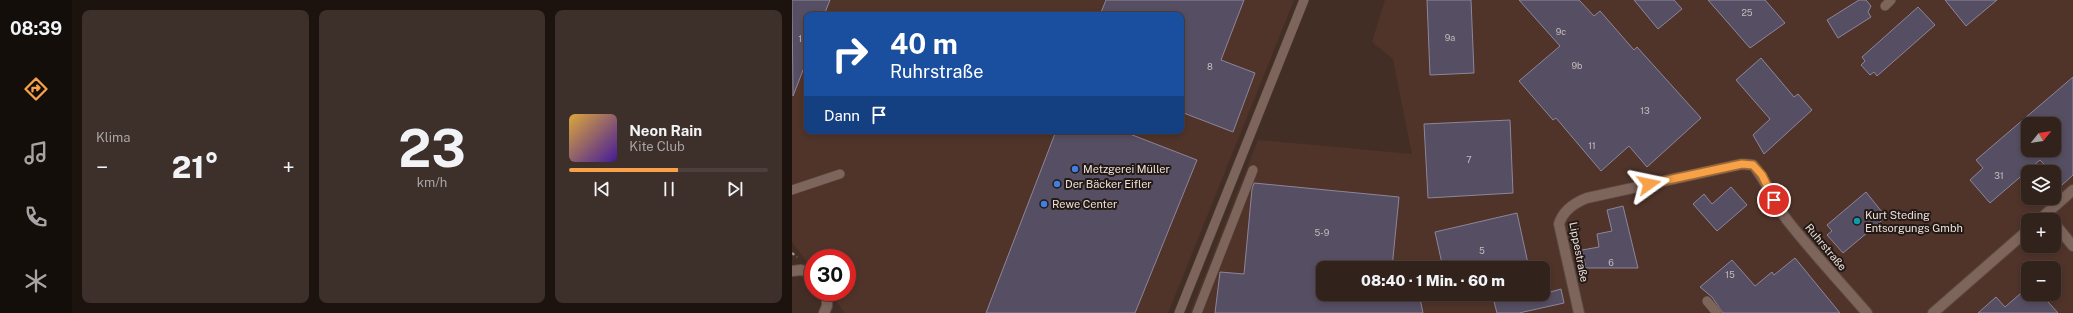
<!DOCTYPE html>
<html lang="de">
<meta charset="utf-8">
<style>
:root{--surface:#32221c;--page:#3d2f29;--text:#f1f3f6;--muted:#a8a4a3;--line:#4d3f3b;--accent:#f7a148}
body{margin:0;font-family:"Public Sans",sans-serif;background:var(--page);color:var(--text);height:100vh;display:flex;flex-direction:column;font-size:15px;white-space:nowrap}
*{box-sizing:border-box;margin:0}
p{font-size:13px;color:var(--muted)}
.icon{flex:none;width:22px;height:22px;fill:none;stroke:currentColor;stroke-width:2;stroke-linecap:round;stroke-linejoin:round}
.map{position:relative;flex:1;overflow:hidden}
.sheet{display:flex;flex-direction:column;gap:10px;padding:10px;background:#1c130f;width:720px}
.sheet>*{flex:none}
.guide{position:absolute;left:12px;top:12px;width:380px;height:122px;border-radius:8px;box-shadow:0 2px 6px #0003,0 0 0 1px var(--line);background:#1a4fa0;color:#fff;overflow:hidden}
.needle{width:26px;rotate:60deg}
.buttons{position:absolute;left:1229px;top:117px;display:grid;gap:8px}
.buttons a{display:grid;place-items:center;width:40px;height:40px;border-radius:8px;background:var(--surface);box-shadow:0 2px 6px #0003,0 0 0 1px var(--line);font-size:20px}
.speed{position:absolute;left:12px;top:249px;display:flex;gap:8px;font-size:20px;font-weight:700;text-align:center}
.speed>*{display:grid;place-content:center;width:52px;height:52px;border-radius:50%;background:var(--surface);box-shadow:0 2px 6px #0003,0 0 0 1px var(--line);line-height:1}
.speed .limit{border:6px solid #d22;background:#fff;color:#111}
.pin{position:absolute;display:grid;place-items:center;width:34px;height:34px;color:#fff;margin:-17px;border:2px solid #fff;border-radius:50%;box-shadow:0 1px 4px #0007}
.me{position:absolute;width:44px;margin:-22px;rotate:78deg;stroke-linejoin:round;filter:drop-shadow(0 0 3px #0008)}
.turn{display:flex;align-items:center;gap:14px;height:84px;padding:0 20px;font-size:18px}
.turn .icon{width:52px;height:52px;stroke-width:2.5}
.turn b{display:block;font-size:28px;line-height:34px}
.then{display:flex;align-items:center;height:38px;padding:0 20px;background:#0003;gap:8px;font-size:15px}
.big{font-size:30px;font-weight:800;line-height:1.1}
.sheet .card{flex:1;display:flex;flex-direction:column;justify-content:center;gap:6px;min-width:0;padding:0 14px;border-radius:8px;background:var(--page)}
.sheet .dial{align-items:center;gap:0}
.dial b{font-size:52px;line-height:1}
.song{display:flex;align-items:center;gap:12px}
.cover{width:48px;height:48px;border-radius:6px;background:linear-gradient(135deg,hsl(40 70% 55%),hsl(260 70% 35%))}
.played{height:4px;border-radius:2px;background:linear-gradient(90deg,var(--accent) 55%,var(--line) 55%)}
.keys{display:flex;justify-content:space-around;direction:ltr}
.heat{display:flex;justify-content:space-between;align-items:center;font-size:22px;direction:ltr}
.sheet .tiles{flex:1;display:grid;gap:10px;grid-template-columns:repeat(3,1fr)}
.trip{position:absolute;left:524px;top:261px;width:234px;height:40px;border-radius:8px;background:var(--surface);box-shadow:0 2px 6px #0003,0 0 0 1px var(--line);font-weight:800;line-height:40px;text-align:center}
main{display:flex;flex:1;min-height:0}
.tab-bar{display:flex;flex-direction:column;width:72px;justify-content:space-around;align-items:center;background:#140e0b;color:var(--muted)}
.tab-bar .icon{width:28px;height:28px}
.tab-bar .active{color:var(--accent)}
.tab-bar b{font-size:18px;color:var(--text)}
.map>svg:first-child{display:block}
.built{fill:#50342a;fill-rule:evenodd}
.building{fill:#564e62;stroke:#8e859b;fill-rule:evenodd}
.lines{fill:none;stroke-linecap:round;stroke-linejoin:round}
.service-casing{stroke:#5c4a43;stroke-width:10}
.minor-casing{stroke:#5c4a43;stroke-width:12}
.path{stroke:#9f8e87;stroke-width:2.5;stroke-dasharray:3 3;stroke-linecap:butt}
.service{stroke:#7d655c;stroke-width:9}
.minor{stroke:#7d655c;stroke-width:10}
.route-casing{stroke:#a1692f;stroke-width:10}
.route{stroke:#f7a148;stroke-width:7}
.shop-dot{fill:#3f7fe0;stroke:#221915;stroke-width:1.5}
.culture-dot{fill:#0f9aa8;stroke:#221915;stroke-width:1.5}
.labels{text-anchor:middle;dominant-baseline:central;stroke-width:4;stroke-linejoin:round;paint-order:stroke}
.number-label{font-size:9px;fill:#c7bbbc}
.poi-label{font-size:11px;fill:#eddfda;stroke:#221915;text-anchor:start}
.street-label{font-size:11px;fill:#eddfda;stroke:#221915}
</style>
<main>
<nav class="tab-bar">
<b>08:39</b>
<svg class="icon active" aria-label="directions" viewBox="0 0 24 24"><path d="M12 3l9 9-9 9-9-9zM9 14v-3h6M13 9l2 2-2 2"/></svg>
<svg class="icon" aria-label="music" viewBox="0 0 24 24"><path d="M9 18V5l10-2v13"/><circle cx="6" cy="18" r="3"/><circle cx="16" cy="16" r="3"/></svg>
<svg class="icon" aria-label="phone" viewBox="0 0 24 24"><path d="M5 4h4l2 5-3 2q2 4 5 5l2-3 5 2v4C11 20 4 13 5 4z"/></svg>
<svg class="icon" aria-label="climate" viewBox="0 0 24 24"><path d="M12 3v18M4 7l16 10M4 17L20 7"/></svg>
</nav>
<section class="sheet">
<div class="tiles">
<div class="card"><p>Klima</p>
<div class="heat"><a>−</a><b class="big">21°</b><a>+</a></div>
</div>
<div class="card dial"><b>23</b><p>km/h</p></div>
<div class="card">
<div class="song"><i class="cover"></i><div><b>Neon Rain</b><p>Kite Club</p></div></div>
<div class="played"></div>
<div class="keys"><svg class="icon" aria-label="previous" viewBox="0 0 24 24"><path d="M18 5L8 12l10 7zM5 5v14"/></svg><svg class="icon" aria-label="pause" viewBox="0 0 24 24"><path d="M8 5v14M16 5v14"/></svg><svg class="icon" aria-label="next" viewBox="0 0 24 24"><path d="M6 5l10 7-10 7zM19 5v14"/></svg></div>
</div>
</div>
</section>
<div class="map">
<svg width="1281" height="313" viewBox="0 0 1281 313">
<rect width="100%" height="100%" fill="#432e26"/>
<!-- built -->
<path class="built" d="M0,0H502L376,313H53L37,292H55V258H21V270L0,242ZM15,15H389V131H15Z
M593,0H1281V313H398L466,140L620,154L601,59L580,42ZM1236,124H1262V150H1236ZM1236,172H1262V198H1236ZM1236,220H1262V246H1236ZM531,268H751V294H531ZM1236,268H1262V294H1236Z"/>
<!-- building -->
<path class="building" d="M0,0H38L32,15H15V60L1,96Z
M314,0H452L429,60L463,73L441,132L389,112V15H308Z
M635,0H679L682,73L638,75Z
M727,0H787L802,16L808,11L842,50L845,47L909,118L855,167L837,146L809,171L764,118L761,120L727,81L768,46Z
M842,0H882L890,9L866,29Z
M916,0H973L993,23L958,48Z
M1067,0H1074L1079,6L1076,12L1079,17L1046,38L1035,20Z
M1153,0H1205L1174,26Z
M1126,7L1143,25L1085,76L1082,72L1078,75L1069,65L1073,61L1070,57Z
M969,58L1002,97L1006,94L1020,110L972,154L961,135L978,119L944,80Z
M1281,77V175L1270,185L1262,175V172H1259L1248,160L1198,203L1178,180L1191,168L1184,160ZM1236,124H1262V150H1236Z
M718,120L721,193L636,198L632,124Z
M264,131H330L405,160L343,313H194Z
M462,183L607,197L600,268H531V294H627L631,313H423L428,272L452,274L460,189Z
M939,187L955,205L925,231L901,204L912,194L920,204Z
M1074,192L1094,217L1051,253L1035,235L1040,231L1035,225Z
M831,206L846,268H794L790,250L807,247L805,234L820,231L815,210Z
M725,213L737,268H651L643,232Z
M1003,258L1048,313H931L920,297L908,287L940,260L963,286L980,272L982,275Z
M1236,287V294H1249L1266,313H1186L1204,297L1213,307Z
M769,289L772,303L727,313H705L700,294H751Z"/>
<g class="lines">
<!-- service casing -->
<g class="service-casing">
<path id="service" d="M1093,6L1099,0
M0,190L48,174
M915,301L925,313
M387,313L512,0
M405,313L461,170"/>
</g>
<!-- minor casing -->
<g class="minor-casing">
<path id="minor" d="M1247,220L1281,190
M1262,223L1281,246
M0,271L9,270L21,273
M32,313L35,306V292
M787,313L767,224C771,210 782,203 795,198L950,164L961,165C975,182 982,202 995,220C1020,252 1048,282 1075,313
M1141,313L1236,230"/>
</g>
<!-- path -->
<path class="path" d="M0,253L5,257
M22,258L32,253L38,258
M55,273L57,275L55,280"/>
<!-- service -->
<use href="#service" class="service"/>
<!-- minor -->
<use href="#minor" class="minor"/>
</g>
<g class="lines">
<!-- route casing -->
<g class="route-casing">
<path id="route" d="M857,184L950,164L961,165L970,175L982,200"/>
</g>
<!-- route -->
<use href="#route" class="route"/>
</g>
<!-- markers -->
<g class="shop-dot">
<circle cx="283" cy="169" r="4"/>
<circle cx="265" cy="184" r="4"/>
<circle cx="252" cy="204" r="4"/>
</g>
<circle class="culture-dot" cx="1065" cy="221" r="4"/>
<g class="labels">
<!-- number labels -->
<g class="number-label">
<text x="955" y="12">25</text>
<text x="769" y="31">9c</text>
<text x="658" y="37">9a</text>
<text x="8" y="38">1</text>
<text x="785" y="65">9b</text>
<text x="418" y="66">8</text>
<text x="853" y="110">13</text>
<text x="800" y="145">11</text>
<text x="677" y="159">7</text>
<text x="1207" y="175">31</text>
<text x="530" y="232">5-9</text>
<text x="690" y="250">5</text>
<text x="819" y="262">6</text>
<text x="938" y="274">15</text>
</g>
<!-- poi labels -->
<g class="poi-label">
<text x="291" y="169">Metzgerei Müller</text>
<text x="273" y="184">Der Bäcker Eifler</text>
<text x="260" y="204">Rewe Center</text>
<text x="1073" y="215">Kurt Steding<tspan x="1073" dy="13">Entsorgungs Gmbh</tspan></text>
</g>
<!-- street labels -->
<g class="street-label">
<text transform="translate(1034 247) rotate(50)">Ruhrstraße</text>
<text transform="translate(787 252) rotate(79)">Lippestraße</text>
</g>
</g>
</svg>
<div class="buttons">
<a><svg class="needle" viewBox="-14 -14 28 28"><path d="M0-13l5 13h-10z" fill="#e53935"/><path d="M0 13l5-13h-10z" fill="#a8a4a3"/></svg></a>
<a><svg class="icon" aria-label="layers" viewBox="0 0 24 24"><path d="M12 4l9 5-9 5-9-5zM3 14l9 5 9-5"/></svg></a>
<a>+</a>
<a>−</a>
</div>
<div class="speed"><div class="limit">30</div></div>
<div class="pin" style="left:982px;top:200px;background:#d93025"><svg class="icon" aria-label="arrive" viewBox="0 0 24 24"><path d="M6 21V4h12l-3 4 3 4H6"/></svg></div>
<svg class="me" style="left:857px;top:184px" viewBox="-20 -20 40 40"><path d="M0-17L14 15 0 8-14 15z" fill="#f7a148" stroke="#fff" stroke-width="4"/></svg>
<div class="trip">08:40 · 1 Min. · 60 m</div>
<div class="guide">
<div class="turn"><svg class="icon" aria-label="right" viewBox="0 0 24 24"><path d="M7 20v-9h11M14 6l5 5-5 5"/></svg><div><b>40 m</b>Ruhrstraße</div></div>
<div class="then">Dann<svg class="icon" aria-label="arrive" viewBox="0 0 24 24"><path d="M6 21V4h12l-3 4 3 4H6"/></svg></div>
</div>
</div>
</main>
